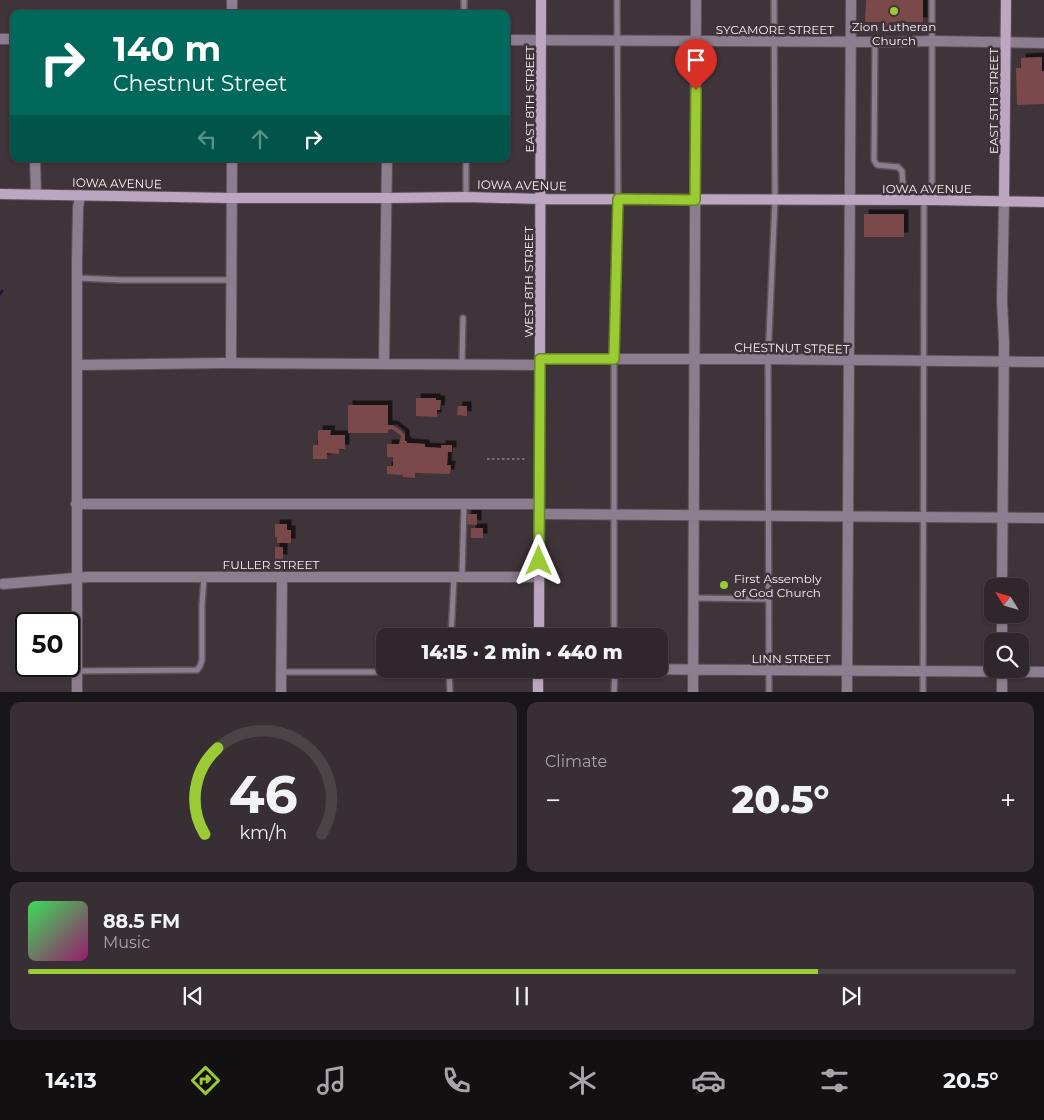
<!DOCTYPE html>
<meta charset="utf-8">
<style>
:root{--surface:#2f272b;--page:#372f33;--text:#f1f3f6;--muted:#a7a5a9;--line:#4a4447;--accent:#9acb34}
body{margin:0;font-family:Montserrat,sans-serif;background:var(--page);color:var(--text);height:100vh;display:flex;flex-direction:column;font-size:19px;white-space:nowrap}
*{box-sizing:border-box;margin:0}
p{font-size:16px;color:var(--muted)}
.icon{flex:none;width:28px;height:28px;fill:none;stroke:currentColor;stroke-width:2;stroke-linecap:round;stroke-linejoin:round}
.map{position:relative;height:692px;overflow:hidden}
.details{display:flex;flex-direction:column;gap:10px;padding:10px;background:#1a1518;flex:1}
.details>*{flex:none}
.hud{position:absolute;left:10px;top:10px;width:500px;height:152px;border-radius:10px;box-shadow:0 1px 4px #0004,0 0 0 1px var(--line);background:#00695c;color:#fff;overflow:hidden}
.needle{width:32px;rotate:307deg}
.controls{position:absolute;left:984px;top:578px;display:grid;gap:10px}
.controls a{display:grid;place-items:center;width:45px;height:45px;border-radius:10px;background:var(--surface);box-shadow:0 1px 4px #0004,0 0 0 1px var(--line);font-size:25px}
.speed{position:absolute;left:15px;top:612px;display:flex;gap:10px;font-size:25px;font-weight:700;text-align:center}
.speed>*{display:grid;place-content:center;width:65px;height:65px;border-radius:50%;background:var(--surface);box-shadow:0 1px 4px #0004,0 0 0 1px var(--line);line-height:1}
.speed .limit{border:2px solid #111;border-radius:8px;background:#fff;color:#111}
.pin{position:absolute;display:grid;place-items:center;width:42px;height:42px;color:#fff;margin:-51px -21px;border-radius:50% 50% 50% 0;rotate:-45deg;box-shadow:0 0 5px #0007}
.pin .icon{rotate:45deg}
.me{position:absolute;width:55px;margin:-28px;rotate:0deg;stroke-linejoin:round;filter:drop-shadow(0 0 4px #0008)}
.turn{display:flex;align-items:center;gap:18px;height:105px;padding:0 20px;font-size:22px}
.turn .icon{width:65px;height:65px;stroke-width:2.5}
.turn b{display:block;font-size:35px;line-height:42px}
.lanes{display:flex;align-items:center;height:48px;padding:0 20px;background:#0003;justify-content:center;gap:25px;direction:ltr}
.lanes .off{opacity:.35}
.big{font-size:38px;font-weight:800;line-height:1.1}
.details .widget{flex:1;display:flex;flex-direction:column;justify-content:center;gap:8px;min-width:0;padding:0 18px;border-radius:10px;background:var(--page)}
.details .dial{align-items:center;gap:0}
.dial svg{height:130px;overflow:visible;fill:none;stroke:var(--line);stroke-width:7;stroke-linecap:round;text-anchor:middle}
.dial text{fill:var(--text);stroke:none}
.song{display:flex;align-items:center;gap:15px}
.cover{width:60px;height:60px;border-radius:8px;background:linear-gradient(135deg,hsl(130 70% 55%),hsl(320 70% 35%))}
.played{height:5px;border-radius:2px;background:linear-gradient(90deg,var(--accent) 80%,var(--line) 80%)}
.keys{display:flex;justify-content:space-around;direction:ltr}
.heat{display:flex;justify-content:space-between;align-items:center;font-size:28px;direction:ltr}
.details .tiles{flex:1;display:grid;gap:10px;grid-template-columns:1fr 1fr}
.widget:last-child{grid-column:span 2}
.trip{position:absolute;left:376px;top:628px;width:292px;height:50px;border-radius:10px;background:var(--surface);box-shadow:0 1px 4px #0004,0 0 0 1px var(--line);font-weight:800;line-height:50px;text-align:center}
.menu{display:flex;height:80px;justify-content:space-around;align-items:center;background:#131011;color:var(--muted)}
.menu .icon{width:35px;height:35px}
.menu .selected{color:var(--accent)}
.menu b{font-size:22px;color:var(--text)}
.map>svg:first-child{display:block}
.lines{fill:none;stroke-linecap:round;stroke-linejoin:round}
.stream{stroke:#20153a;stroke-width:3}
.building{fill:#7b494c;filter:url(#shadow)}
.lane-casing{stroke:#5c5257;stroke-width:8}
.street-casing{stroke:#5c5257;stroke-width:12}
.secondary-casing{stroke:#5c5257;stroke-width:12}
.path{stroke:#776d72;stroke-width:2;stroke-dasharray:2.5 2.5;stroke-linecap:butt}
.lane{stroke:#8d7e8f;stroke-width:5}
.street{stroke:#8d7e8f;stroke-width:10}
.secondary{stroke:#bda6c1;stroke-width:10}
.route-casing{stroke:#648422;stroke-width:12}
.route{stroke:#9acb34;stroke-width:9}
.poi-dot{fill:#9acb34;stroke:#3f3439;stroke-width:2}
.labels{text-anchor:middle;dominant-baseline:central;stroke-width:5;stroke-linejoin:round;paint-order:stroke}
.poi-label{font-size:12px;fill:#f7f0f3;stroke:#3f3439}
.street-label{font-size:12px;fill:#f7f0f3;stroke:#3f3439}
</style>
<div class="map">
<svg width="1044" height="693" viewBox="0 0 1044 693">
<defs>
<filter id="shadow"><feDropShadow dx="4.5" dy="-4.5" stdDeviation="0" flood-color="#0009"/></filter>
</defs>
<rect width="100%" height="100%" fill="#3f3439"/>
<g class="lines">
<!-- stream -->
<path class="stream" d="M0,294L2,291"/>
</g>
<!-- building -->
<path class="building" d="M866,0H923V22H891V26H883V22H865Z
M1042,57V71H1044V104L1017,105L1016,68H1021V58Z
M864,214H904V237H864Z
M416,398H436V400H441L440,410H437V417L416,416Z
M348,405H388V425H393L405,434V441H407V443L425,444V447L441,448V445H452V452H448L447,465H451L450,474L415,473V478L403,477V475L387,474V466H393V457H387V444H399L401,436L392,429L388,430V433H348Z
M458,406H467V416L457,415Z
M318,430H331L330,435H345V449H339V454L327,453V459H313V445H318Z
M467,514H477V525L466,524Z
M275,524H287V530H291V543H277V537H275Z
M471,528H483V538H471Z
M275,547H283V559H275Z"/>
<g class="lines">
<!-- lane casing -->
<g class="lane-casing">
<path id="lane" d="M464,0V14
M932,0V200
M875,41L874,160L877,165L898,167L902,171L904,200
M466,197V159
M78,278L121,280H231
M462,364L463,318
M462,577L464,504
M693,598L769,599
M451,636L454,577
M614,636V359L618,199L617,0
M449,669L450,693
M77,671L197,670L200,666L202,660V605L204,577
M281,672H405L449,669
M614,693L615,669
M769,693L768,359L775,200L774,0
M923,693L924,200"/>
</g>
<!-- street casing -->
<g class="street-casing">
<path id="street" d="M232,14V0
M0,39H14
M506,40L895,42L932,41L1044,43
M35,159L36,194
M540,359H768L1044,362
M231,363L232,159
M384,363L387,159
M78,365L225,363L540,365
M76,504H539
M540,514L1044,518
M3,584L87,577H539
M1002,586L1004,343L1002,300L1004,202
M1002,614V641
M1002,669V693
M538,670L615,669L1044,672
M77,693V262L78,208L80,195
M281,693L282,578
M693,693L696,0
M847,693L851,0"/>
</g>
<!-- secondary casing -->
<g class="secondary-casing">
<path id="secondary" d="M0,194L232,198H387L466,197L541,199L932,200L1044,202
M1004,202L1006,0
M539,636L541,0
M538,693V669"/>
</g>
<!-- path -->
<path class="path" d="M487,459H525"/>
<!-- lane -->
<use href="#lane" class="lane"/>
<!-- street -->
<use href="#street" class="street"/>
<!-- secondary -->
<use href="#secondary" class="secondary"/>
</g>
<g class="lines">
<!-- route casing -->
<g class="route-casing">
<path id="route" d="M539,561L540,359H614L618,199L695,200L696,90"/>
</g>
<!-- route -->
<use href="#route" class="route"/>
</g>
<!-- markers -->
<g class="poi-dot">
<circle cx="894" cy="11" r="5"/>
<circle cx="724" cy="585" r="5"/>
</g>
<g class="labels">
<!-- poi labels -->
<g class="poi-label">
<text x="894" y="26">Zion Lutheran<tspan x="894" dy="14">Church</tspan></text>
<text x="734" y="578" text-anchor="start">First Assembly<tspan x="734" dy="14">of God Church</tspan></text>
</g>
<!-- street labels -->
<g class="street-label">
<text x="775" y="29">SYCAMORE STREET</text>
<text transform="translate(529 99) rotate(-90)">EAST 8TH STREET</text>
<text transform="translate(993 101) rotate(-90)">EAST 5TH STREET</text>
<text transform="translate(117 183) rotate(1)">IOWA AVENUE</text>
<text transform="translate(522 185) rotate(1)">IOWA AVENUE</text>
<text x="927" y="188">IOWA AVENUE</text>
<text transform="translate(528 282) rotate(-90)">WEST 8TH STREET</text>
<text transform="translate(792 348) rotate(1)">CHESTNUT STREET</text>
<text x="271" y="564">FULLER STREET</text>
<text x="791" y="658">LINN STREET</text>
</g>
</g>
</svg>
<div class="controls">
<a><svg class="needle" viewBox="-14 -14 28 28"><path d="M0-13l5 13h-10z" fill="#e53935"/><path d="M0 13l5-13h-10z" fill="#a7a5a9"/></svg></a>
<a><svg class="icon" aria-label="search" viewBox="0 0 24 24"><circle cx="10" cy="10" r="6"/><path d="M15 15l6 6"/></svg></a>
</div>
<div class="speed"><div class="limit">50</div></div>
<div class="pin" style="left:696px;top:90px;background:#d93025"><svg class="icon" aria-label="arrive" viewBox="0 0 24 24"><path d="M6 21V4h12l-3 4 3 4H6"/></svg></div>
<svg class="me" style="left:539px;top:561px" viewBox="-20 -20 40 40"><path d="M0-17L14 15 0 8-14 15z" fill="#9acb34" stroke="#fff" stroke-width="4"/></svg>
<div class="trip">14:15 · 2 min · 440 m</div>
<div class="hud">
<div class="turn"><svg class="icon" aria-label="right" viewBox="0 0 24 24"><path d="M7 20v-9h11M14 6l5 5-5 5"/></svg><div><b>140 m</b>Chestnut Street</div></div>
<div class="lanes"><svg class="icon off" aria-label="left" viewBox="0 0 24 24"><path d="M17 20v-9H6M10 6l-5 5 5 5"/></svg><svg class="icon off" aria-label="ahead" viewBox="0 0 24 24"><path d="M12 20V5M6 11l6-6 6 6"/></svg><svg class="icon" aria-label="right" viewBox="0 0 24 24"><path d="M7 20v-9h11M14 6l5 5-5 5"/></svg></div>
</div>
</div>
<section class="details">
<div class="tiles">
<div class="widget dial"><svg viewBox="0 0 100 80">
<path d="M14 69A42 42 0 1 1 86 69"/>
<path d="M14 69A42 42 0 0 1 22 16" stroke="#9acb34"/>
<text x="50" y="56" font-size="32" font-weight="700">46</text>
<text x="50" y="72" font-size="11">km/h</text>
</svg></div>
<div class="widget"><p>Climate</p>
<div class="heat"><a>−</a><b class="big">20.5°</b><a>+</a></div>
</div>
<div class="widget">
<div class="song"><i class="cover"></i><div><b>88.5 FM</b><p>Music</p></div></div>
<div class="played"></div>
<div class="keys"><svg class="icon" aria-label="previous" viewBox="0 0 24 24"><path d="M18 5L8 12l10 7zM5 5v14"/></svg><svg class="icon" aria-label="pause" viewBox="0 0 24 24"><path d="M8 5v14M16 5v14"/></svg><svg class="icon" aria-label="next" viewBox="0 0 24 24"><path d="M6 5l10 7-10 7zM19 5v14"/></svg></div>
</div>
</div>
</section>
<nav class="menu">
<b>14:13</b>
<svg class="icon selected" aria-label="directions" viewBox="0 0 24 24"><path d="M12 3l9 9-9 9-9-9zM9 14v-3h6M13 9l2 2-2 2"/></svg>
<svg class="icon" aria-label="music" viewBox="0 0 24 24"><path d="M9 18V5l10-2v13"/><circle cx="6" cy="18" r="3"/><circle cx="16" cy="16" r="3"/></svg>
<svg class="icon" aria-label="phone" viewBox="0 0 24 24"><path d="M5 4h4l2 5-3 2q2 4 5 5l2-3 5 2v4C11 20 4 13 5 4z"/></svg>
<svg class="icon" aria-label="climate" viewBox="0 0 24 24"><path d="M12 3v18M4 7l16 10M4 17L20 7"/></svg>
<svg class="icon" aria-label="car" viewBox="0 0 24 24"><path d="M5 17H2v-5l4-1 3-4h7l3 4 3 1v5h-3M9 17h6M6 11h13"/><circle cx="7" cy="17" r="2"/><circle cx="17" cy="17" r="2"/></svg>
<svg class="icon" aria-label="filters" viewBox="0 0 24 24"><path d="M4 7h16M4 17h16"/><circle cx="9" cy="7" r="2"/><circle cx="15" cy="17" r="2"/></svg>
<b>20.5°</b>
</nav>
